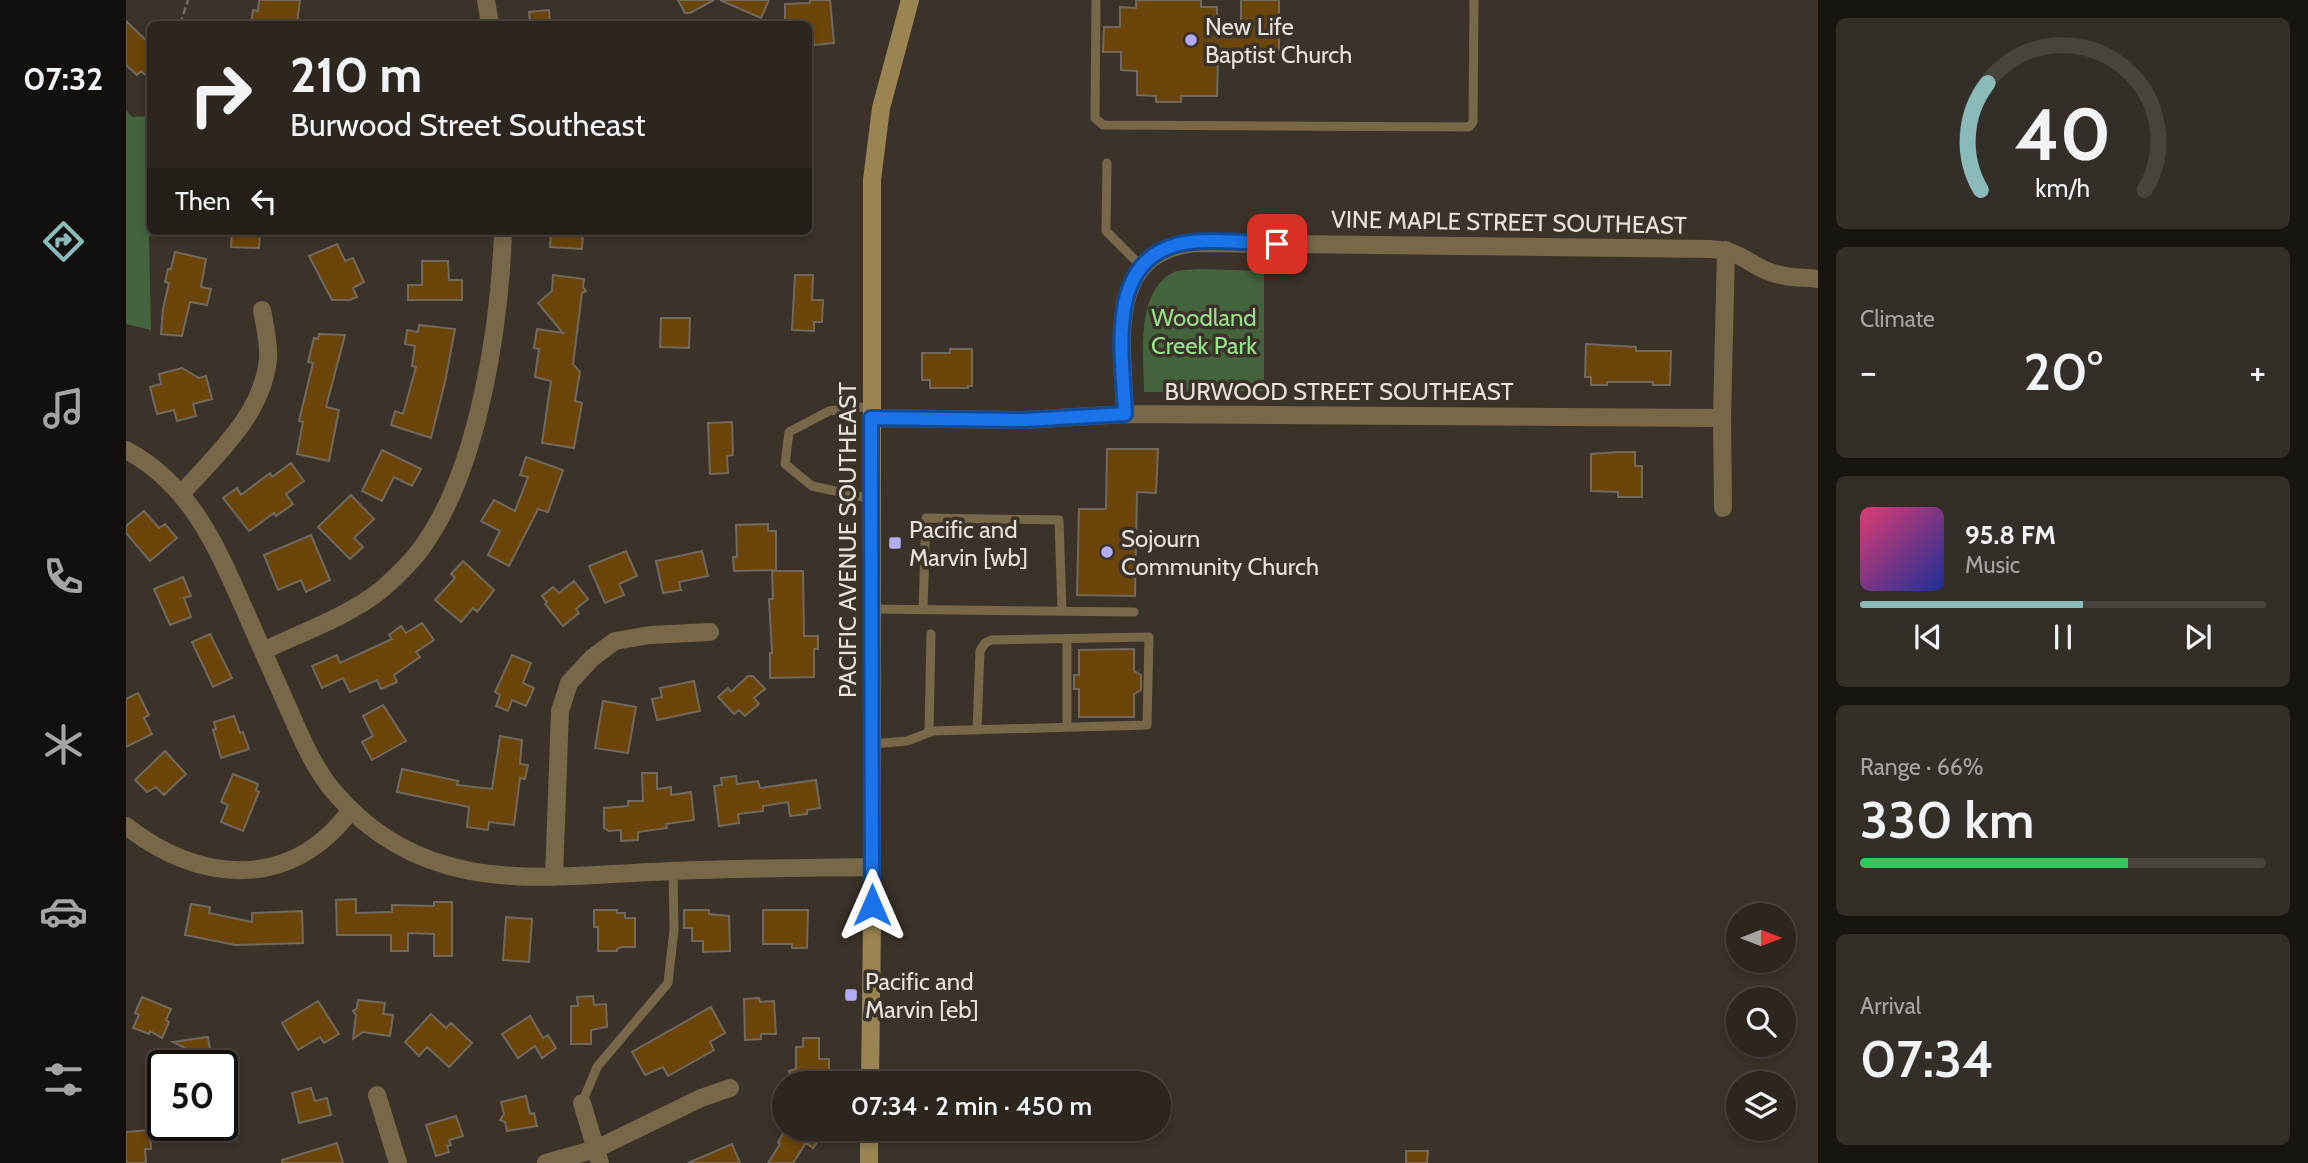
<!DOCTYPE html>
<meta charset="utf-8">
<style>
:root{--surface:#2c261f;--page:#342e28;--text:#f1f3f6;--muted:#a6a5a4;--line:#48433d;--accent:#8bbbb9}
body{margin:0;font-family:Cabin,sans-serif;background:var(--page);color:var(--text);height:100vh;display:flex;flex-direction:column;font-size:26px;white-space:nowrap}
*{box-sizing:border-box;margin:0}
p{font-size:23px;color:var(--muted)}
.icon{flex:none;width:38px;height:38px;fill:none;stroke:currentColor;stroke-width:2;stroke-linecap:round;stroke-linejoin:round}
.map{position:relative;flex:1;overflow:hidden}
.details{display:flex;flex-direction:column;gap:18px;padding:18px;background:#181511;width:490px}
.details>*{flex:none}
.banner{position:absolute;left:21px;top:21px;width:665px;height:214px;border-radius:10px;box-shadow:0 4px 10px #0003,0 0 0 2px var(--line);background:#2c261f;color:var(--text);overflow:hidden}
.needle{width:46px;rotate:90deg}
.controls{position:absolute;left:1600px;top:903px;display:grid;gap:14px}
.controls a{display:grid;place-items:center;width:70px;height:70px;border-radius:50%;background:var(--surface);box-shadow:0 4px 10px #0003,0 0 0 2px var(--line);font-size:35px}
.speed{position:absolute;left:21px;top:1050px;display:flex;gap:14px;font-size:35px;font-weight:700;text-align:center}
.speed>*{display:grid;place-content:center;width:91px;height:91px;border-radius:50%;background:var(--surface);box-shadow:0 4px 10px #0003,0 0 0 2px var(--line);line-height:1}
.speed .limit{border:4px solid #111;border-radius:10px;background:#fff;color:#111}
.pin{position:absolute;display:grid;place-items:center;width:60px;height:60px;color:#fff;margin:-30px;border-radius:14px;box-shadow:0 4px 10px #0006}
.me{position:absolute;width:77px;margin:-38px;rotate:0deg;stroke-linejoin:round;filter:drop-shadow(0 0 5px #0008)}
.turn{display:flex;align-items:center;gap:24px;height:147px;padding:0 28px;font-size:32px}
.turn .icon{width:91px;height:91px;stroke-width:2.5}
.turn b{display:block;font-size:49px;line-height:60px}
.then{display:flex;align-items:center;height:66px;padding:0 28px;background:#0003;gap:14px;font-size:26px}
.big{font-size:52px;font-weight:600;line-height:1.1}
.details .tile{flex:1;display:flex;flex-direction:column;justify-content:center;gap:10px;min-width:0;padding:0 24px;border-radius:10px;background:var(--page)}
.details .dial{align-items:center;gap:0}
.dial svg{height:182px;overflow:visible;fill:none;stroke:var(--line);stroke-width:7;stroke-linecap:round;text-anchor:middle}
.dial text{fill:var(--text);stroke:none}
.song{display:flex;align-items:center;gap:21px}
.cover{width:84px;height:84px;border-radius:10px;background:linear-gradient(135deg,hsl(340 70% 55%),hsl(230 70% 35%))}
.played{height:7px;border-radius:4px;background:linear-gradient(90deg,var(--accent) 55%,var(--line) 55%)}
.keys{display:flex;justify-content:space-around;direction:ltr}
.heat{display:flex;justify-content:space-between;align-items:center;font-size:38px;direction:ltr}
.charge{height:10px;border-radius:5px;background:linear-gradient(90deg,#34c759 66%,var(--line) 0)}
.trip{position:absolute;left:646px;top:1071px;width:399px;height:70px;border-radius:35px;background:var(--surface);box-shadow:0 4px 10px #0003,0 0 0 2px var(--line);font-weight:600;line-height:70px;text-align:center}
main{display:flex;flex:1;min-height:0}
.tabs{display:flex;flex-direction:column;width:126px;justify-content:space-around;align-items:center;background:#120f0c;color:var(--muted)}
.tabs .icon{width:49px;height:49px}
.tabs .active{color:var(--accent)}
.tabs b{font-size:32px;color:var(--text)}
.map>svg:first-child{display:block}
.green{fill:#44643e}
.building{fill:#6b4509;stroke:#72695e;stroke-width:2}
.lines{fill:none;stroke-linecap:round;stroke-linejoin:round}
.path{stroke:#726b62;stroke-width:2.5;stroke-dasharray:7 3.5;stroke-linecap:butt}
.lane{stroke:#766849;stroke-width:9}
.street{stroke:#766849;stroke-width:18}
.secondary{stroke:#9a8552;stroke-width:18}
.route-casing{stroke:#114b97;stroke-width:18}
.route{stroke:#1a73e8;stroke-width:12}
.poi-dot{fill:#b2adf9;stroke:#3b3329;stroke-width:2.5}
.labels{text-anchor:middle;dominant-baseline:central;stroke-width:7;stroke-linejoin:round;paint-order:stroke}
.poi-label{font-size:24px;fill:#e8e3dd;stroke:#3b3329;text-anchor:start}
.street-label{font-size:24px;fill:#e8e3dd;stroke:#3b3329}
.park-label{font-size:24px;fill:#99e38d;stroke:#3b3329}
</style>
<main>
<nav class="tabs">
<b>07:32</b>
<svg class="icon active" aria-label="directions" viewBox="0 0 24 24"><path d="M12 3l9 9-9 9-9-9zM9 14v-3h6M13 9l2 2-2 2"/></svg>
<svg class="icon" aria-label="music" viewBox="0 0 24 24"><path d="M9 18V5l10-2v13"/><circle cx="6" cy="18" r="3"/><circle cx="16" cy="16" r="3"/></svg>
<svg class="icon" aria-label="phone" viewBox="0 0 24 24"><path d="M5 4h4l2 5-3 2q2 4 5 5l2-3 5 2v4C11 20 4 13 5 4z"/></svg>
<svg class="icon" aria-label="climate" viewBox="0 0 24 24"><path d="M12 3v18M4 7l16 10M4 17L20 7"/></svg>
<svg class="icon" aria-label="car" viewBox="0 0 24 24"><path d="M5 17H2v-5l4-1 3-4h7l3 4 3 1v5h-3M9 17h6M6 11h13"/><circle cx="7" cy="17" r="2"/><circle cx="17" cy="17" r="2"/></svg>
<svg class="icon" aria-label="filters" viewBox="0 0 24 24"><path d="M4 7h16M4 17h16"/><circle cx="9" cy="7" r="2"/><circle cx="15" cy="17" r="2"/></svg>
</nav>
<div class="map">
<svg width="1692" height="1163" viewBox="0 0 1692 1163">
<rect width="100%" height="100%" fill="#3b3329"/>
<!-- green -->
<path class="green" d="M0,110L6,117L24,116V231H33L23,237L25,330L0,324Z
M1073,269L1138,271V391L1018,392C1018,356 1009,294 1046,273C1052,269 1065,270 1073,269Z"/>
<!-- building -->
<path class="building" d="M133,0H174L171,24H125L127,10L132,11Z
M552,0H588L564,13H559Z
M594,0H643L635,18Z
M684,0H704L708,43L688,45L686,26L659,24V4L684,3Z
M1010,0H1075V7H1091V28L1115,29V0H1153V55H1092L1091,96H1055V102H1030V96L1011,95V71L995,70V52H977L978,27H994V7L1010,8Z
M423,10L424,24H404L403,12Z
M0,21L24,44V79L15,71L11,75L0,65Z
M106,231H134L133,248L105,247Z
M425,231H457L456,249L424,247Z
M211,244L219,261L227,258L238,282L227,288L231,297L224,300H206L183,256Z
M49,252L80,259L75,287L85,289L81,305L64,302L56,336L35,334L37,309L43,283L39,282L42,269H45Z
M296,261H322L323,280H336V300H282V285H296Z
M427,275L458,279L457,287L460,291L456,293L447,364L454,372L449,401L456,403L448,448L416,443L425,381L409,377L413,349L408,348L411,329L437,333L412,303L426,291Z
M669,275H687L686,300H697L696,322H688V331L666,330Z
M535,318H564L563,348L534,347Z
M293,325L329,329L319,382L305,438L265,425L269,411L277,414L290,367L286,366L289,346L279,344L281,330L292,332Z
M193,334L219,335L200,407L213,410L203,461L171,454L177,422L173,421L187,363L182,362L188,338L192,339Z
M1460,344L1510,347V351H1545L1544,385H1527V382H1481V385H1465V377H1459Z
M824,349H846V386H842V388H804V380H796V353H824Z
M56,368L73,378L80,376L86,399L67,404L70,416L51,421L48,410L31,414L24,387L35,384L33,374Z
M606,422L607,455L601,456L602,473L584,474L582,423Z
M981,449H1032L1030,493L1011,492L1009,596L951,595L953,509H980Z
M256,450L295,469L286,486L268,477L256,501L236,491Z
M1492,452H1509V466H1516V497H1492V492L1465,491V454Z
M400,457L437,470L422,512L412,509L383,566L362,555L374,531L355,521L368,500L389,511L402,477L394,475Z
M165,463L178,481L160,494L167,504L150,516L148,513L123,531L97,498L111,488L115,495L144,473L146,477Z
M225,495L248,519L228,538L237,547L224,559L192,527Z
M18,511L33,528L39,524L51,538L24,561L0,533V526Z
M642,524V531H650V570L608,571L607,557H611L610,525Z
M185,535L204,580L180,592L175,580L152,590L138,555Z
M500,551L511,576L493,584L498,595L479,603L463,566Z
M576,551L582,576L553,582L555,590L537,593L530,561Z
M337,561L368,590L351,612L347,608L335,622L309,600L329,578L325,574Z
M646,571H677L678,636H692V649H688V677L644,678V653H646L643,599H647Z
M57,577L65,596L58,598L65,617L44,625L28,589Z
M448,581L462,599L450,609L453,613L437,626L419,604L421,602L416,596L427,587L433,593Z
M296,623L308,640L290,652L294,657L268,675L271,682L255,689L251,680L224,692L217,678L196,688L186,666L211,655L214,663L266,639L263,635L275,626L280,633Z
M84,634L106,678L87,687L66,642Z
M1008,649V671L1015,675V690L1008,694V717H953V689H948V675H953V650Z
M386,655L405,663L397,683L408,688L400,706L386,700L382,711L370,706L374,695L369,692Z
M622,676H627L639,689L628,698L633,704L619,716L613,710L608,714L592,697L602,688L605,692Z
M568,681L574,711L531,720L526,699L536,697L534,688Z
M12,693L23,715L18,718L26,734L0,747V699Z
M477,701L510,707L502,753L469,748Z
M257,705L280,741L246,760L236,742L247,736L237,716Z
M108,716L114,733L117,732L123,749L95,758L87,730L90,729L88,722Z
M374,736L396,740L394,764L402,765L399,779L394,778L388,825L363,822L362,830L341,827L343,807L271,792L276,769L332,781L331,785L366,789Z
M39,751L60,774L38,795L30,787L21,792L9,780Z
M516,773H531V789L545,787V795L565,792L568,820L540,824L541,828L512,832V840L495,841V830L483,831L478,828V808L502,806V801H517Z
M107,774L132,784L130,790L133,792L117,831L95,822L102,805L95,802Z
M610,776L611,784L632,781L634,788L690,780L694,808L681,810V814L664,816L662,802L637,806V811L612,814L613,823L593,826L588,786L596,785L595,778Z
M230,899V913L266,912V905L308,906V902H326V956H308V934L282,933V951H265V935H211L210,900Z
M65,904L84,907L83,913L126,922V913L176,911L177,943L109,945L59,935Z
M468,910H491V913H499V918H509V947H496L491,949V951H472V927H468Z
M558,910H583V914L603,916L604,951L577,952V941H566V928H558Z
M637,910H682L681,948H666V944H637Z
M380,917L406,919L403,962L377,960Z
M467,996L468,1005L480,1004L481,1027L465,1030V1044H445V1006H452L451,997Z
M16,997L45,1009L40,1020L43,1022L36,1038L24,1031L23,1034L7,1028L13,1015L9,1013Z
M633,998L634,1002L648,1001L650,1034H635V1039L619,1040L618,999Z
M232,1000L259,1003L257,1014L267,1015L264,1036L237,1032L227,1039L230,1015L227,1011L231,1008Z
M192,1001L213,1034L198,1043L194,1037L172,1050L156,1023Z
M585,1007L599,1033L584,1042L588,1050L542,1076L537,1067L519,1075L506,1052Z
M305,1014L320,1028L325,1023L346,1043L323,1067L301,1047L293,1056L279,1042Z
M404,1016L417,1038L422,1035L430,1048L416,1058L409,1046L392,1058L376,1034Z
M82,1037L86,1062L47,1042Z
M677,1038H693V1059H703V1077L666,1083L663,1071L670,1069V1047H677Z
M185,1088L189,1101L201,1098L205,1115L173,1123L166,1093Z
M400,1096L404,1114L408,1113L411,1126L381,1131L379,1122L374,1120L378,1114L375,1102Z
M330,1116L337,1136L323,1140L325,1145L321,1146L323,1152L310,1156L300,1125Z
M660,1129H682L695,1137L687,1148L680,1143L667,1163H642L654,1144L652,1142Z
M24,1130L25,1149H19L20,1163H0V1132Z
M211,1143L217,1163H156V1160Z
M606,1144L614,1163H562Z
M1280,1151H1302L1301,1163H1280Z"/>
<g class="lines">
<!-- path -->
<path class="path" d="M54,24L62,0"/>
<!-- lane -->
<path class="lane" d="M970,0L969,118L977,125L1343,127L1347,122L1348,0
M981,163L980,231L1016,267
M745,406L703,411L663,432L659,464L686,486L746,499
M746,609L1008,612
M797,609L800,518L933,520L936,611
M941,639V727
M803,732L805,634
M746,744L781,741L807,731L1021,725L1023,637L865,640L859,643L854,651L851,730
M456,1103L471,1067L542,983L548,930L547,871"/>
<!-- street -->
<path class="street" d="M360,0L364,24
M999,414C997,347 977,252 1070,243L1584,249C1615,251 1616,260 1641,271C1657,278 1675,277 1692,279
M745,418L899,420L999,414L1596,418
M0,450C69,487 94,555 124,622C137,652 150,681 163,710C176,739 188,769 209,793C302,900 419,876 545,871C612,868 679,868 746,867
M55,494C90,455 137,414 142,359C143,342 139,326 136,310
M1597,508L1596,418L1600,250
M137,651C174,633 223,616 255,590C270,577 288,560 299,543C353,466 374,324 377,231
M0,826C74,884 165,891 225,810
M428,877L434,711L443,683L466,658L489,641L524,635L584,632
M251,1095L272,1163
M456,1103L474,1163
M420,1163L470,1149L575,1098L604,1088"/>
<!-- secondary -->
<path class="secondary" d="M744,1083L746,924V180L755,108L784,0
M743,1163V1129"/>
</g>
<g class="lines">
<!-- route casing -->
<g class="route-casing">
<path id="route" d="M746,905L745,418L899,420L999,414C997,357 978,262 1053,244C1080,238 1123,243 1151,244"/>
</g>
<!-- route -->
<use href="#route" class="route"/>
</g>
<!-- markers -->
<g class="poi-dot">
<circle cx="1065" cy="40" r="7"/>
<rect x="762" y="536" width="14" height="14" rx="3.5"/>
<circle cx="981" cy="552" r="7"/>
<rect x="718" y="988" width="14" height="14" rx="3.5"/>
</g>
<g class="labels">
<!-- poi labels -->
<g class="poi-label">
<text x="1079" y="26">New Life<tspan x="1079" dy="28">Baptist Church</tspan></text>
<text x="783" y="529">Pacific and<tspan x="783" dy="28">Marvin [wb]</tspan></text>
<text x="995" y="538">Sojourn<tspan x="995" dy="28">Community Church</tspan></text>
<text x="739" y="981">Pacific and<tspan x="739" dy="28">Marvin [eb]</tspan></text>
</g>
<!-- street labels -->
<g class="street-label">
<text transform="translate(1383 222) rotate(1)">VINE MAPLE STREET SOUTHEAST</text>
<text x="1213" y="391">BURWOOD STREET SOUTHEAST</text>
<text transform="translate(721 540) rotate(-90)">PACIFIC AVENUE SOUTHEAST</text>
</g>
<!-- park labels -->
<g class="park-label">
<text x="1078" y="317">Woodland<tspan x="1078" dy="28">Creek Park</tspan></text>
</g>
</g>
</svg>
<div class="controls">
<a><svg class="needle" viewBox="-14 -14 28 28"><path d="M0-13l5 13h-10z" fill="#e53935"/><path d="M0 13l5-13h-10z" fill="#a6a5a4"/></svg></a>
<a><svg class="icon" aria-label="search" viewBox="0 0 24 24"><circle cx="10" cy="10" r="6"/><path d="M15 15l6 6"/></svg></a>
<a><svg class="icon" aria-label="layers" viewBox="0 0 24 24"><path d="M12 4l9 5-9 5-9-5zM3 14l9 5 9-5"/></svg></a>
</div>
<div class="speed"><div class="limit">50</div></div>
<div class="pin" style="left:1151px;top:244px;background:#d93025"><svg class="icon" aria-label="arrive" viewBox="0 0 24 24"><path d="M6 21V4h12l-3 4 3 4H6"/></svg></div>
<svg class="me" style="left:746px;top:905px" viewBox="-20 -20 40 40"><path d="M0-17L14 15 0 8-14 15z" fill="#1a73e8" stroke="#fff" stroke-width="4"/></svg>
<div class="trip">07:34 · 2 min · 450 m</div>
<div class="banner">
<div class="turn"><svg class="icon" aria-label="right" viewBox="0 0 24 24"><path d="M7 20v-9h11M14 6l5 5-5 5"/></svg><div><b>210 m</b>Burwood Street Southeast</div></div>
<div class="then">Then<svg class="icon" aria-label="left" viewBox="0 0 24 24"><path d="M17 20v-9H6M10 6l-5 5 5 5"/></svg></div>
</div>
</div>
<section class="details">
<div class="tile dial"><svg viewBox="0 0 100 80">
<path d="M14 69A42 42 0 1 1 86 69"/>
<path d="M14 69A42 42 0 0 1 17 22" stroke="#8bbbb9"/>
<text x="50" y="56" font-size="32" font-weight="700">40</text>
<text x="50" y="72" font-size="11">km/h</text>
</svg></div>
<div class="tile"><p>Climate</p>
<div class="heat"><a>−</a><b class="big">20°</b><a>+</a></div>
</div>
<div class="tile">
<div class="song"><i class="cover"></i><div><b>95.8 FM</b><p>Music</p></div></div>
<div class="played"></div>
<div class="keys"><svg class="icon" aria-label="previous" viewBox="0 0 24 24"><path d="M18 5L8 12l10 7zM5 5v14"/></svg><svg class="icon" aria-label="pause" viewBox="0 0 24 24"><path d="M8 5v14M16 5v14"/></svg><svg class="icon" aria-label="next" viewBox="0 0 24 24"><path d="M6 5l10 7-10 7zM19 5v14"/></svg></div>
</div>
<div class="tile"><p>Range · 66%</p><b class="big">330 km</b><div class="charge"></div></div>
<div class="tile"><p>Arrival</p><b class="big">07:34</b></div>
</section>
</main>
